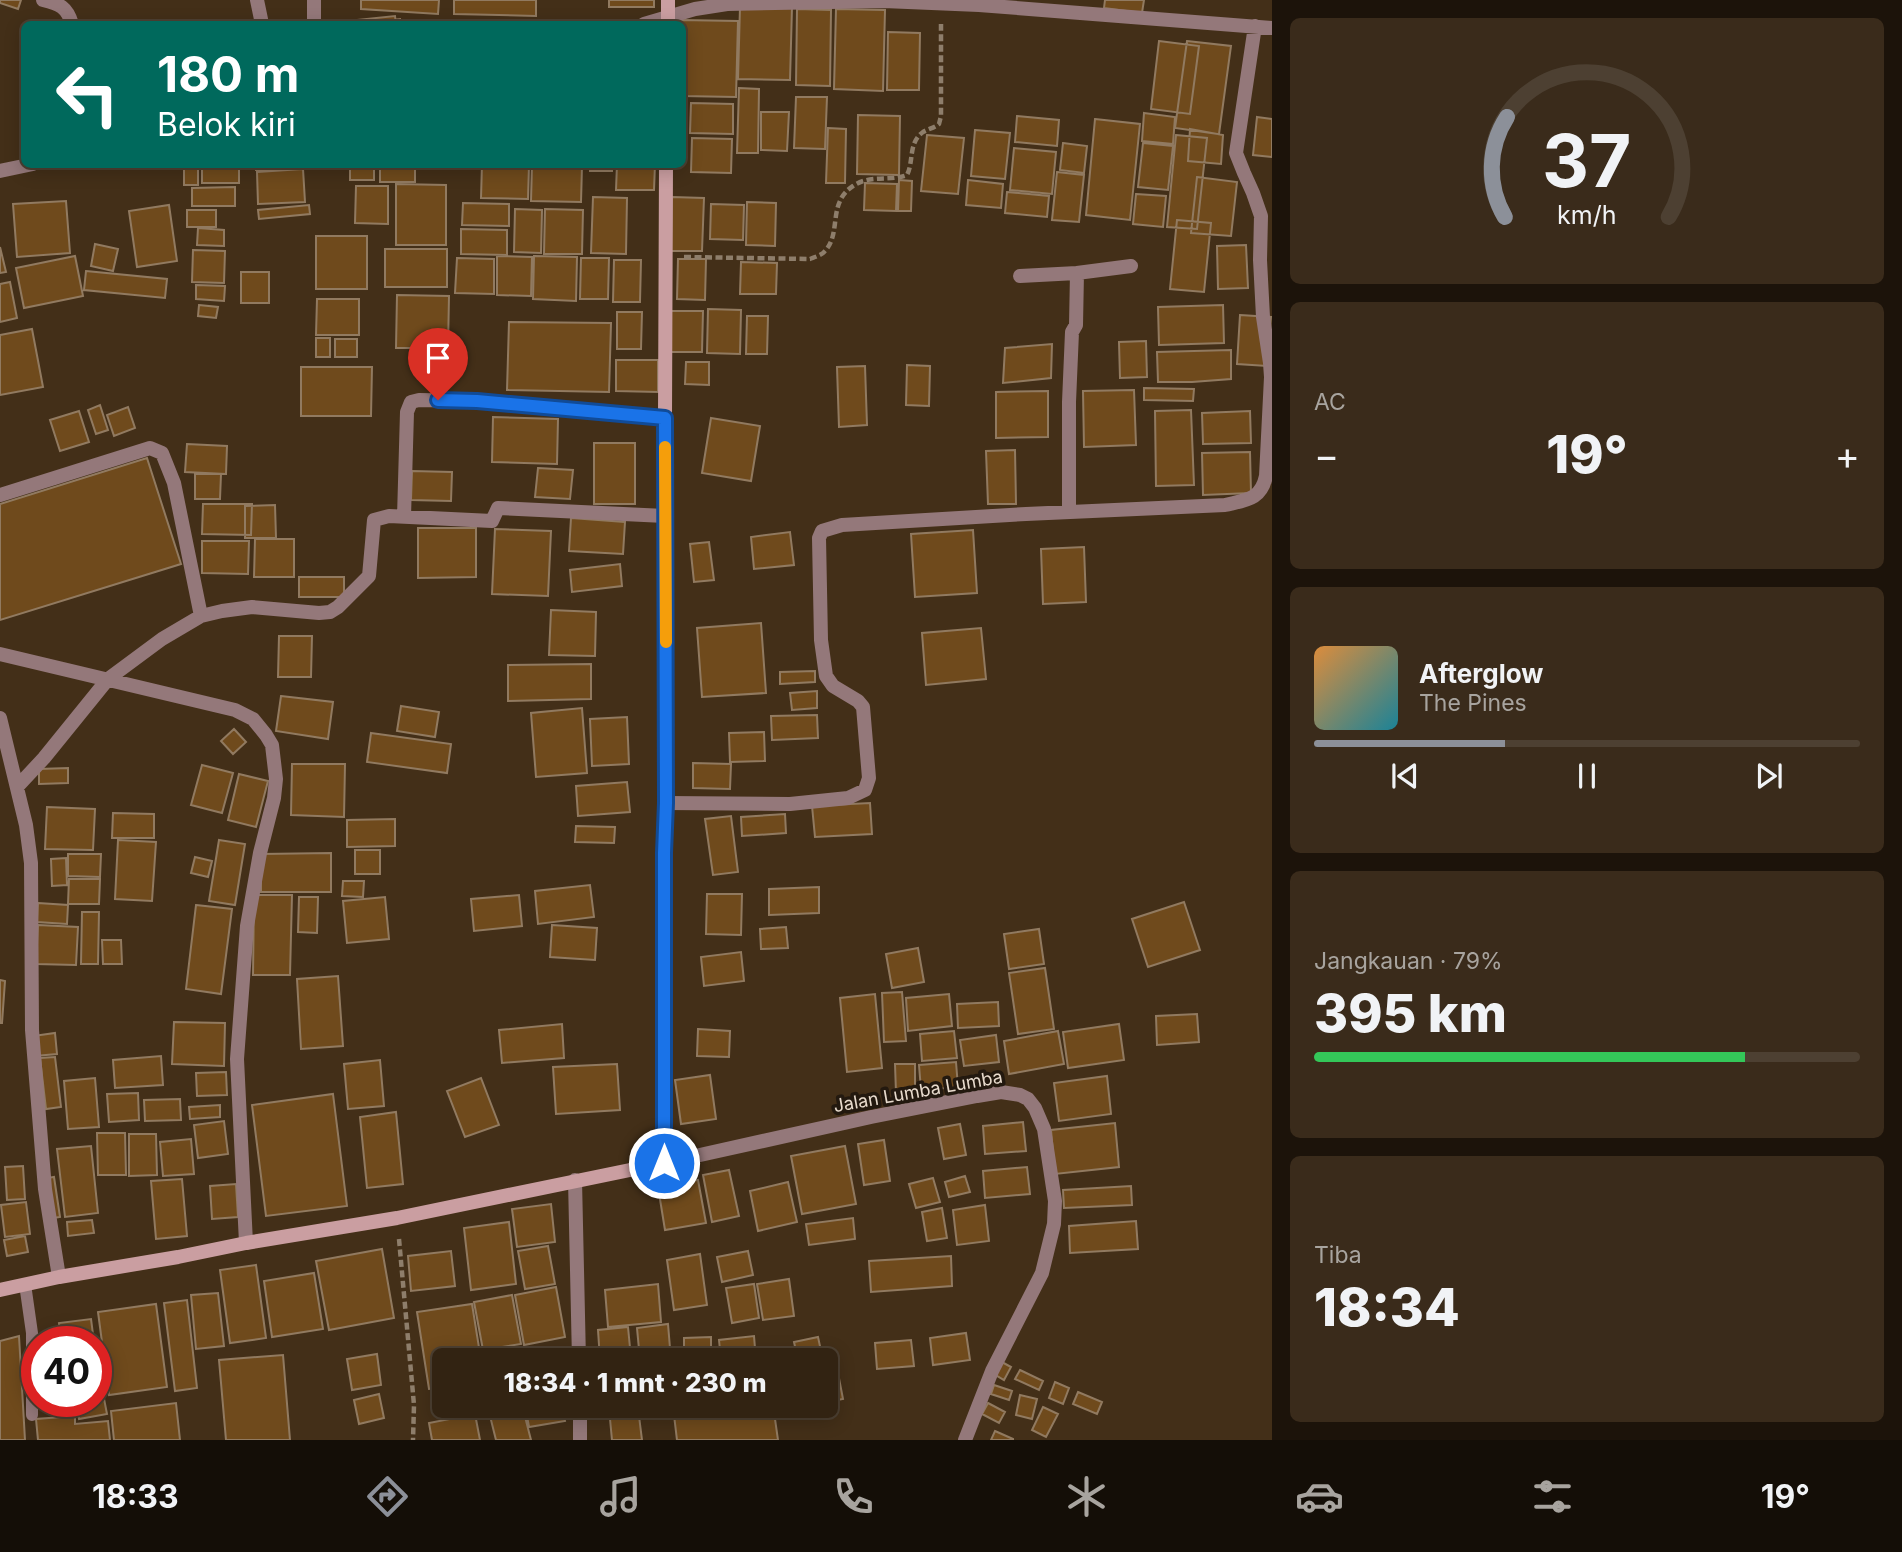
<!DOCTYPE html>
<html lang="id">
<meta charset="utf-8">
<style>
:root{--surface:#322312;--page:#3a2b1b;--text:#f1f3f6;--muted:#a8a49f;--line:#4d4032;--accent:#8c9099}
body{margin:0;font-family:Inter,sans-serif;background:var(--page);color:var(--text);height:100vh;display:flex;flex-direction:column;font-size:26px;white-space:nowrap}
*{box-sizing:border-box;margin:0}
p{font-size:23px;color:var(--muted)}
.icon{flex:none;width:38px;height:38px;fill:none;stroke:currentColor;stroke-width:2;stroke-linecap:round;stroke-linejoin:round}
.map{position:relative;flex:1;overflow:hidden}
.drawer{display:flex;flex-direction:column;gap:18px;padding:18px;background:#1c130a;width:630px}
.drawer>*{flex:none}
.banner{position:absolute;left:21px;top:21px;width:665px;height:147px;border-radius:10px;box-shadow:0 4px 18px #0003,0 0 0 2px var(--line);background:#00695c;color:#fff;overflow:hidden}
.speed{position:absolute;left:21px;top:1326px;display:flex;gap:14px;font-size:35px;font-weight:700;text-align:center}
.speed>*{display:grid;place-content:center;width:91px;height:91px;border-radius:50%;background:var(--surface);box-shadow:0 4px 18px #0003,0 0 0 2px var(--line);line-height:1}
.speed .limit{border:10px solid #d22;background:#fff;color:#111}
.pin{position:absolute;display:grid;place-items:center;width:60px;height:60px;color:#fff;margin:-72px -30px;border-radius:50% 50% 50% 0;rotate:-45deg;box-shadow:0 0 7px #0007}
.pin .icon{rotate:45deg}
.me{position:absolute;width:77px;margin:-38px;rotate:0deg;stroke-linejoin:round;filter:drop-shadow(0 0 5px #0008)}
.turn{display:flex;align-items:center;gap:24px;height:147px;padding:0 21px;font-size:32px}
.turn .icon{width:91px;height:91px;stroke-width:2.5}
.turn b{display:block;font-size:49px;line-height:60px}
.big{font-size:52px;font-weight:800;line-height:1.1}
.drawer .tile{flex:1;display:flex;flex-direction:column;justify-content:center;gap:10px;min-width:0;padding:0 24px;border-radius:10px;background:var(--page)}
.drawer .dial{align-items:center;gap:0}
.dial svg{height:182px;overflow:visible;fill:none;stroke:var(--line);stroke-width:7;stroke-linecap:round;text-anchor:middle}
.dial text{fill:var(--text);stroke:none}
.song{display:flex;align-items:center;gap:21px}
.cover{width:84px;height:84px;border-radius:10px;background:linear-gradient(135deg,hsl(30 70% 55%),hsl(190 70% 35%))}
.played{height:7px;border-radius:4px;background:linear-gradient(90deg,var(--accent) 35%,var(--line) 35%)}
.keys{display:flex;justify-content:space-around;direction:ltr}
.heat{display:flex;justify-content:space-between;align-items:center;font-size:38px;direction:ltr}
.charge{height:10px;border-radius:5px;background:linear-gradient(90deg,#34c759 79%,var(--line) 0)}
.trip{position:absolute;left:432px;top:1348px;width:406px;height:70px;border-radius:10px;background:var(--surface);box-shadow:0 4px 18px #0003,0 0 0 2px var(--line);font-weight:800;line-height:70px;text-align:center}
.tab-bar{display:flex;height:112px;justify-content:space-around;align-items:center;background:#140e07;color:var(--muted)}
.tab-bar .icon{width:49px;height:49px}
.tab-bar .on{color:var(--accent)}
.tab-bar b{font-size:32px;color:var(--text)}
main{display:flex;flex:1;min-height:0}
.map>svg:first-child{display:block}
.building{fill:#6f4a1c;stroke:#917a60;stroke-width:2}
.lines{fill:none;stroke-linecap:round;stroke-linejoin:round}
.path{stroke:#8e7e6b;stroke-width:4.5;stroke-dasharray:7 3.5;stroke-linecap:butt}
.lane{stroke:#94787a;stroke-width:12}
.street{stroke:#94787a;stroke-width:14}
.secondary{stroke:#ca9ea1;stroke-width:14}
.route-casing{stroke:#114b97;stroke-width:18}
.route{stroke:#1a73e8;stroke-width:12}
.slow{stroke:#f59e0b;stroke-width:12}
.labels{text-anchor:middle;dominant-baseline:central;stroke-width:7;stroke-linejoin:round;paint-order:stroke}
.street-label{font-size:18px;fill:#e8dbcd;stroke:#23190f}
</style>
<main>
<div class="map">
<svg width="1272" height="1440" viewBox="0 0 1272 1440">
<rect width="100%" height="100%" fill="#432f18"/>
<!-- building -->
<path class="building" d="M0,0H21L18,9L0,3Z
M361,0H439L438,14L361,9Z
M454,0H536V16L454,14Z
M609,0H654V7H609Z
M1105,0H1144L1142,13L1104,8Z
M740,7H792L790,80L738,79Z
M797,9L831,10L830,86L796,85Z
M836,9L885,10L883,91L834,89Z
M395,16L396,24H318Z
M400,19V24H362V23Z
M680,20L738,21L736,97L682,96V24H679Z
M888,32L920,33L919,90H887Z
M1159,41L1199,46L1190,114L1151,109Z
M1187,41L1231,46L1219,134L1175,128Z
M739,88L759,89L758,153H737Z
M796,97H827L825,149L794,148Z
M691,103L733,104V134L690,133Z
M761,112H789L787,151L761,150Z
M1144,113L1175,117L1173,144L1142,141Z
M858,115L900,116L899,175L857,174Z
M1017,116L1059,120L1057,146L1015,142Z
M1257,117L1272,119V157L1253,155Z
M1095,119L1140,124L1130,220L1086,215Z
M828,128L846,129L845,183H826Z
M1190,129L1223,135L1221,164L1188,161Z
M975,130L1010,133L1005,179L971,176Z
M927,135L964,138L958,194L921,191Z
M1176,135L1207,138L1197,229L1167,227Z
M692,138L732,139L731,173L691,172Z
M1063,143L1087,146L1084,173L1060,170Z
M1143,143L1173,146L1168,190L1138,187Z
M1014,148L1056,152L1052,194L1010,190Z
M184,164H198V185H184Z
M202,164H239V183H202Z
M256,164H273L274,170H256Z
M350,164H374V180H350Z
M380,164H415V182H380Z
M482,164L529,165L528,199L481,198Z
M590,164H612V171H590Z
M617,164H655L654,190H616Z
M532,165L582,166L581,202L531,201Z
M303,169L305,202L258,204L257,172Z
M1057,172L1084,175L1079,222L1052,220Z
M1197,177L1237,182L1231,236L1191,233Z
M899,180L912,181L911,211H898Z
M968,180L1003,184L1001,208L966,205Z
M865,183L897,184L896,211L864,210Z
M396,184L446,185V245H396Z
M356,186H388V224L355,223Z
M235,187V206H192V188Z
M1007,192L1049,196L1047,217L1005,213Z
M1136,194L1166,196L1163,227L1133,224Z
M593,197L627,198L626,254L591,253Z
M672,197L704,198L702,251H671Z
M66,201L70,253L17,257L13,204Z
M747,202L776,203L775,246L746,245Z
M463,203L509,204V226L462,225Z
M711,204L744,205L743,240L710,239Z
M169,205L177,261L137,267L129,211Z
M309,205L310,214L259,219L258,210Z
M515,209L542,210L541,253L514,252Z
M545,209L583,210L582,254H544Z
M187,210H216V227H187Z
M1177,220L1211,223L1204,292L1170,289Z
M198,228L224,230V246L197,245Z
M461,229L507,230V255L461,254Z
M316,236H367V289H316Z
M95,244L118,249L113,271L91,266Z
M1246,245L1248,288L1218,289L1217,246Z
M0,247L6,272L0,273Z
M385,249H447V287H385Z
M193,250L225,251L224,283L192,282Z
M75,256L83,296L24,308L16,268Z
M497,256L532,257L531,296L497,295Z
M534,256L577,257L576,301L533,299Z
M457,258L494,259V294L455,293Z
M581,258H609L608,299H580Z
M678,259H706L705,300L677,299Z
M614,260H641L640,302H613Z
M741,262L777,263L776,294H740Z
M86,271L167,279L165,298L84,290Z
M241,272H269V303H241Z
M10,282L17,318L0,322V284Z
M196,285L225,286L224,301L196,299Z
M397,295L449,296L448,348H396Z
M317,299H359V335H316Z
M199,305L218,307L216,318L198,316Z
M1223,305L1224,343L1159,345L1158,307Z
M708,309L741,310L740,354L707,353Z
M671,311H703L702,352H670Z
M617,312H642L641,349H617Z
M1240,315L1271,317L1267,366L1237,364Z
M747,316H768L767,354H746Z
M509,322L611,323L609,392L507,390Z
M32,329L43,387L0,395V335Z
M316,338H330V357H316Z
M335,339H357V357H335Z
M1146,341L1147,377L1120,378L1119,342Z
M1052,344L1051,378L1003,383L1005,348Z
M1231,350V379L1192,382H1158L1157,352Z
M616,360H658V392L616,391Z
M686,362H709V385L685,384Z
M907,365L930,366L929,406L906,405Z
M865,366L867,425L839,427L837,367Z
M301,367H372L371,416H301Z
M1144,388L1194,389L1193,401L1144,400Z
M1134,390L1136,445L1084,447L1083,391Z
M1048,391V437L996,438V392Z
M100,405L108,430L96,434L88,410Z
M128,407L135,428L114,436L107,415Z
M1191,410L1194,485L1156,486L1155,411Z
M79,411L89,442L60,451L50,420Z
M1250,411L1251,443L1203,444L1202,413Z
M493,417L558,419L557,464L492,462Z
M711,418L760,426L751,481L702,473Z
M594,443H635V504H594Z
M187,444L227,446L226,474L185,472Z
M1015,450L1016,504H988L986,451Z
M1250,452L1251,493L1203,495L1202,453Z
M147,458L181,564L0,620V504Z
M538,468L573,470L570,499L535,497Z
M412,471L452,472L451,501L411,500Z
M195,474H221L220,499H195Z
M203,504H252L251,535L202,534Z
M275,505L276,538H245V506Z
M571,518L625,522L623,554L569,551Z
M418,528H476V577L418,578Z
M495,529L551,531L548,596L492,594Z
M973,530L977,593L915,597L911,534Z
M790,532L794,565L754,569L751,537Z
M255,539H294V577H254Z
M202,541H249L248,574L202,573Z
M709,542L714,580L694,582L690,544Z
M1084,547L1086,602L1043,604L1041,549Z
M620,564L622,586L572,592L570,570Z
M299,577H344V597H299Z
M551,610L596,612L595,656L549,655Z
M761,623L766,693L702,697L697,628Z
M981,628L986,679L926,685L922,633Z
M279,636H312L311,677H278Z
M591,664V699L508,701V665Z
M815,671V682L780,684V672Z
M817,691V708L792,710L790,693Z
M281,696L333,702L328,739L276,731Z
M401,706L439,712L435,737L397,731Z
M582,708L587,773L536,777L531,713Z
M817,715L818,738L772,740L771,716Z
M627,717L629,764L592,766L590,719Z
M234,729L246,742L233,754L221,741Z
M764,732L765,761L730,762L729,733Z
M371,733L451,744L447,773L367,762Z
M693,763L731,764L730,789L693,788Z
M292,764H345L344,817L291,815Z
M202,765L233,773L222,813L191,805Z
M68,768V783L39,784V769Z
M239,774L268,781L256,827L228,820Z
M627,782L630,812L578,816L576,786Z
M870,803L872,834L815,837L812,806Z
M47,807L95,809L93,850L45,849Z
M113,813L154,814V838H112Z
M785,814L786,833L742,836L741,817Z
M731,816L738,872L713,875L705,819Z
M395,819V846L347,847V820Z
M576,826L615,827L614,843L575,842Z
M118,840L156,842L152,901L115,899Z
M219,840L245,844L235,905L209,901Z
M355,850H380V874H355Z
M331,853V892H261V854Z
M68,854H101L100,877L68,876Z
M195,857L212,861L208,877L191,873Z
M66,858L67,885L52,886L51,859Z
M69,879H100L99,904H68Z
M343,881H364L363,897L342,896Z
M590,885L594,917L538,924L535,891Z
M819,887V913L769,915V889Z
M707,894H742L741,935L706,934Z
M254,895H292L290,975H253Z
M519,895L522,926L474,931L471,899Z
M299,897H318L317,933L298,932Z
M385,897L389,939L347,943L343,901Z
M1184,902L1200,950L1148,967L1132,919Z
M38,903L68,905L67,924L37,922Z
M196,905L232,909L221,994L186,989Z
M82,912H99L98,964H81Z
M38,925L78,927L76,965L36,964Z
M552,925L597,928L595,960L550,957Z
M786,927L788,948L761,949L760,929Z
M1039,929L1044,964L1009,969L1004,934Z
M102,940H121L122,964H103Z
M918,948L924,982L892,988L886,954Z
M741,952L744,981L704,986L701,957Z
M1045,968L1054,1029L1018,1034L1009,973Z
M338,976L343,1046L301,1049L297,979Z
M0,980L5,981L2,1023H0Z
M902,992L906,1041L884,1042L882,993Z
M875,994L882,1068L847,1072L840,998Z
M949,994L952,1026L908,1031L906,998Z
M998,1002L999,1026L958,1028L957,1004Z
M1197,1014L1199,1042L1157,1045L1156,1016Z
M174,1022L225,1023L224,1066L172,1064Z
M562,1024L564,1058L502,1063L499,1030Z
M1119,1024L1124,1060L1068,1068L1063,1032Z
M698,1029L730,1031L729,1057L697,1056Z
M954,1031L957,1058L922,1061L920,1034Z
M1058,1031L1064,1064L1009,1074L1004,1041Z
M55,1033L57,1054L35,1056L33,1036Z
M996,1035L999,1062L964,1066L960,1040Z
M161,1056L163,1085L115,1088L113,1060Z
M55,1057L61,1107L46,1109L40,1058Z
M380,1060L384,1106L348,1109L344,1064Z
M956,1062L958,1087L921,1090L919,1065Z
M617,1064L620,1110L556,1114L553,1067Z
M895,1064H915V1092L896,1093Z
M226,1072L227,1095L197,1096L196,1073Z
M710,1075L716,1119L681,1124L675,1080Z
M1107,1076L1111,1114L1059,1121L1054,1083Z
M95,1078L99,1127L68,1129L64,1081Z
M481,1078L499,1125L465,1137L447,1091Z
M138,1093L139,1120L109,1122L107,1094Z
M333,1094L347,1206L266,1216L252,1105Z
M180,1099L181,1120L145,1121L144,1100Z
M220,1105V1117L190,1119L189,1107Z
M396,1112L403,1184L367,1188L360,1117Z
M224,1121L228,1154L198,1158L194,1125Z
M1023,1122L1026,1151L985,1154L983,1126Z
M1115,1123L1119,1167L1055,1174L1051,1130Z
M960,1124L966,1155L944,1159L938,1128Z
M97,1133H125L126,1175H98Z
M129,1134H156L157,1175L129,1176Z
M191,1139L194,1174L163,1176L160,1142Z
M884,1140L890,1181L864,1185L858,1144Z
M91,1146L98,1213L65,1217L57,1149Z
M845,1146L856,1204L802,1214L791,1156Z
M23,1166L25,1199L7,1200L5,1167Z
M1027,1167L1030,1194L985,1198L983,1171Z
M729,1170L739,1216L712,1222L703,1175Z
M965,1176L970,1192L949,1197L945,1182Z
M54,1177L60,1217L53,1218L47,1178Z
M933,1178L940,1202L916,1208L909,1184Z
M182,1179L187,1236L156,1239L151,1181Z
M698,1180L706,1223L665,1230L658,1187Z
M788,1182L797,1222L758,1231L750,1191Z
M236,1184L238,1217L212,1219L210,1186Z
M1131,1186L1132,1205L1064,1208L1063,1190Z
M26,1202L30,1234L5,1237L1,1205Z
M551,1204L555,1242L517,1247L512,1209Z
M985,1205L989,1241L957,1245L953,1210Z
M942,1208L947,1238L927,1241L922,1212Z
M853,1218L855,1239L809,1245L806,1224Z
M92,1220L94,1233L68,1236L67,1222Z
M1136,1221L1138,1249L1070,1253L1069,1226Z
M509,1222L516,1284L471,1290L464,1228Z
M25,1236L28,1252L7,1256L4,1240Z
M548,1246L555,1284L525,1289L518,1251Z
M382,1249L394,1318L329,1330L316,1261Z
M451,1251L455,1286L411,1291L408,1256Z
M748,1251L753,1275L722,1282L717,1257Z
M700,1254L707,1305L674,1310L667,1260Z
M951,1256L952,1286L871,1292L869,1261Z
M256,1265L266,1338L230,1343L220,1270Z
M314,1273L323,1329L272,1337L264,1281Z
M789,1279L794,1316L763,1320L757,1284Z
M658,1284L661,1322L608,1327L605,1290Z
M754,1284L759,1318L732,1323L726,1288Z
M556,1287L565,1337L524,1345L515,1295Z
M218,1293L224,1346L196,1349L191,1295Z
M512,1295L521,1344L483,1350L474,1302Z
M187,1300L197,1388L175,1391L164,1303Z
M156,1304L167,1387L109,1395L98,1312Z
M472,1304L481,1360H444V1405H453L443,1407L441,1388L429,1389L417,1312Z
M91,1319L94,1342H61L59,1323Z
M668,1324L671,1360H640L637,1328Z
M628,1327L631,1358L600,1360L598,1330Z
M966,1333L970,1360L933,1365L930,1338Z
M19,1336L25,1440H0V1341Z
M754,1336L756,1360H721L719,1340Z
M711,1337V1360H684V1338Z
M818,1337L823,1360H798L794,1342Z
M911,1340L914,1366L877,1369L875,1343Z
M558,1348L560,1360H493V1358Z
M377,1354L381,1385L352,1390L347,1359Z
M283,1355L290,1440H226L219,1360Z
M1000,1361L1011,1367L1004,1380L994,1374Z
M96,1368H98L107,1414L79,1419L76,1402H96Z
M837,1368L843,1399L826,1402V1370Z
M1020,1370L1043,1381L1039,1390L1015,1379Z
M1055,1382L1069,1388L1063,1404L1049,1398Z
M994,1385L1012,1391L1009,1400L991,1394Z
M1078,1392L1102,1402L1097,1414L1073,1404Z
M379,1394L384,1418L359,1424L354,1400Z
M1020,1395L1037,1399L1032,1419L1016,1415Z
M42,1402H60L61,1410H43Z
M176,1403L180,1440H114L111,1411Z
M988,1403L1005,1412L999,1423L982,1414Z
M498,1405H522L531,1440H496L488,1408Z
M525,1405H562L565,1421L529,1427Z
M609,1405H657L658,1410L610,1415Z
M749,1405H773L778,1440H677L674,1415Z
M1043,1407L1058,1414L1046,1437L1032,1430Z
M475,1414L480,1440H432L429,1423Z
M75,1416V1424L108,1421L110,1440H38L36,1419Z
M639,1416L642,1440H612L610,1419Z
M995,1431L1013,1439V1440H991Z"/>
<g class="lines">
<!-- path -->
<path class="path" d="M684,257L810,259C815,257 822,255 825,251C842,233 827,203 853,186C870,174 889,182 907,175C914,161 908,143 923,132C928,129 934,128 939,124L941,116V24
M399,1239L414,1405L413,1440"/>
<!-- lane -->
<path class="lane" d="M25,1284L32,1333V1415"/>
<!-- street -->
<path class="street" d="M43,0C60,4 67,7 72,24
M257,0L262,24
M314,0V24
M644,24L695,9L727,4L884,1L979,5L1272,28
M1255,26L1236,153L1244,173L1253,193L1261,216L1260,260L1263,317L1270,363
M0,171L33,164
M1020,276L1077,273
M0,495L150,448L162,453L174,483L201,616
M1069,512V402L1072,332L1076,325L1077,273L1131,266
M404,517L407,412L411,402L419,400L477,401L665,418
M0,654L235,710L253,719L266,735L272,745L276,779L274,798L260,853L247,926L237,1059L246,1243
M0,718L26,825L31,863L32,1030L45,1189L59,1277
M17,787L44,758L108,679L162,639L201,616L222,611L252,607L319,613L330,612L338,607L369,576L374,520L389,516L492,521L498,508L665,516
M666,803L790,804L848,798L865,790L869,778L863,707L858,701L833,686L826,676L821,640L819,538L822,531L842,525L1026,514L1225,505C1246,500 1261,500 1266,476L1271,377L1270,363H1272
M664,1163L871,1117L977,1096L1001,1092L1020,1095L1028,1099L1035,1108L1044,1129L1055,1201L1054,1224L1042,1273L992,1371L965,1440
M575,1180L579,1360
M580,1405V1440"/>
<!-- secondary -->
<path class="secondary" d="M668,0V24
M0,1290L59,1277L178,1257L246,1243L397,1218L664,1163V853L666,803L665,418L666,164"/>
</g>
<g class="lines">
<!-- route casing -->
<g class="route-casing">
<path id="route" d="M438,400L477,401L665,418L666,803L664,853V1163"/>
</g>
<!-- route -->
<use href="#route" class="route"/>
<!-- slow -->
<path class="slow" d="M665,447L666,642"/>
</g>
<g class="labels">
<!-- street labels -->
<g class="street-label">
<text transform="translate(918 1091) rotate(-10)">Jalan Lumba Lumba</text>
</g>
</g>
</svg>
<div class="speed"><div class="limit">40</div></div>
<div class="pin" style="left:438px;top:400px;background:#d93025"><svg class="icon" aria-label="arrive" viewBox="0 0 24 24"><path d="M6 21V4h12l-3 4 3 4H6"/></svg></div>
<svg class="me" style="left:664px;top:1163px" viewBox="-20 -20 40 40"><circle r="17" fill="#1a73e8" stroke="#fff" stroke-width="3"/><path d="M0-11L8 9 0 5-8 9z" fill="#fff"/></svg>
<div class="trip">18:34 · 1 mnt · 230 m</div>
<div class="banner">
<div class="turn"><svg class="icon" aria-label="left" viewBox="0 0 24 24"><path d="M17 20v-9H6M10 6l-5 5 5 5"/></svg><div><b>180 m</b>Belok kiri</div></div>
</div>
</div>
<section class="drawer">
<div class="tile dial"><svg viewBox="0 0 100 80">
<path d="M14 69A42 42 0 1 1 86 69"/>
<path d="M14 69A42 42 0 0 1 15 25" stroke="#8c9099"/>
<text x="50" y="56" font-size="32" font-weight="700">37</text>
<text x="50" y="72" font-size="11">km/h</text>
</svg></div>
<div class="tile"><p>AC</p>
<div class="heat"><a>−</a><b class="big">19°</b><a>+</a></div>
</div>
<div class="tile">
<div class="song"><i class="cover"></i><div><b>Afterglow</b><p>The Pines</p></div></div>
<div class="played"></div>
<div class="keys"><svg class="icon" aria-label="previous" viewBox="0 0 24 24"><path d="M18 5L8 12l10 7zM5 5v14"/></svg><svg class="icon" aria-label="pause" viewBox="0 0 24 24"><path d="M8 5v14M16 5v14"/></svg><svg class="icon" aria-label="next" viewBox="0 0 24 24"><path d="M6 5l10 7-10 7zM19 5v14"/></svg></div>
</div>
<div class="tile"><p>Jangkauan · 79%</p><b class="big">395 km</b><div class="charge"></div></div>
<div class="tile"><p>Tiba</p><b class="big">18:34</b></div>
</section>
</main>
<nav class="tab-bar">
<b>18:33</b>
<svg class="icon on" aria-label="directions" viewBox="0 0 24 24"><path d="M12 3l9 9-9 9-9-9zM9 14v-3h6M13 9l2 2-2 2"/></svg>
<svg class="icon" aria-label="music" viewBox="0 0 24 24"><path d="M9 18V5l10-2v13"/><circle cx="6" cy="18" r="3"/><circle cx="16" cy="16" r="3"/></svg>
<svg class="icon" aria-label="phone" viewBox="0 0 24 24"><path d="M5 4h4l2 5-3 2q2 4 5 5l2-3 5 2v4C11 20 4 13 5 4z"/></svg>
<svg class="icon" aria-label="climate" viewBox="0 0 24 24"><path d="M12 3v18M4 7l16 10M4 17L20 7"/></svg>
<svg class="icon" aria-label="car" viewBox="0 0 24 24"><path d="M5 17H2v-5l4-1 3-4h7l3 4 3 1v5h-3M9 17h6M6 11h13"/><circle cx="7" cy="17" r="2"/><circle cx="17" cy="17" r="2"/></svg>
<svg class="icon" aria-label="filters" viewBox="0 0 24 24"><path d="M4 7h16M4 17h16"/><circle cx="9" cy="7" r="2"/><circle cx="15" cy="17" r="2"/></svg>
<b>19°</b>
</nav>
